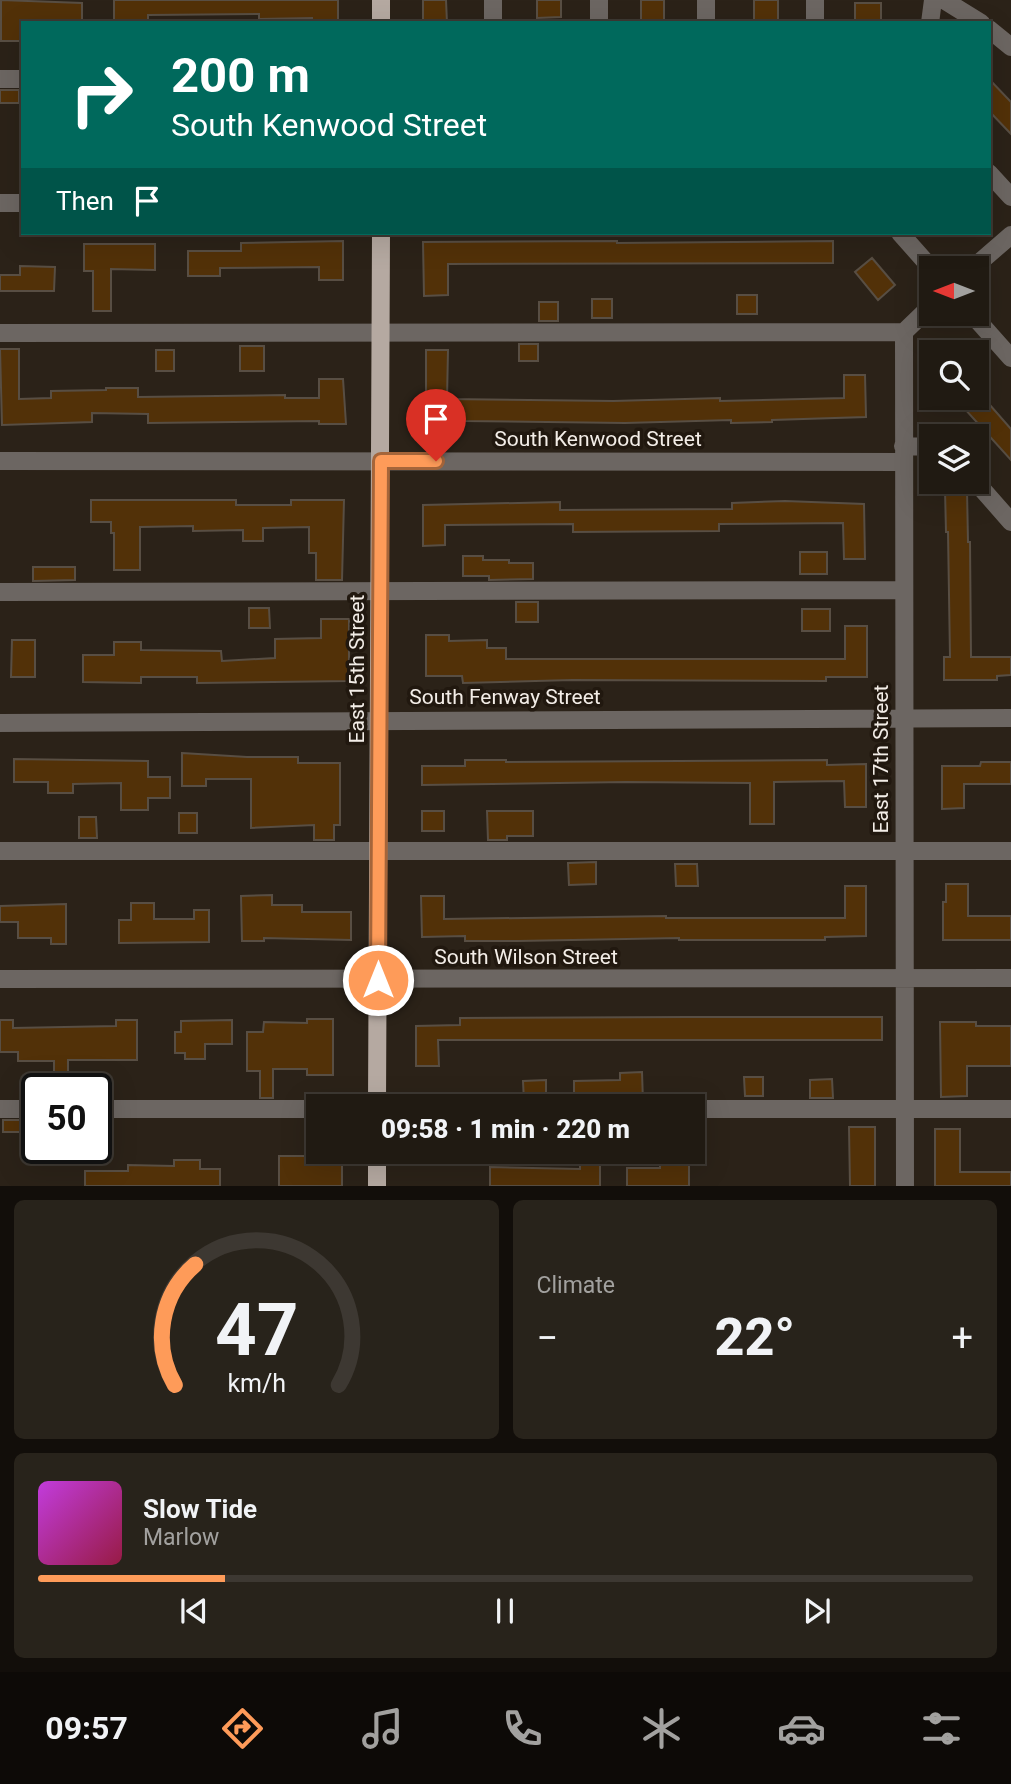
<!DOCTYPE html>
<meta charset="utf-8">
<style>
:root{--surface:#201a12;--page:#28231b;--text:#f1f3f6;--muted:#a2a19f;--line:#3d3832;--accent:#fe9b59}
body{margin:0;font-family:Roboto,sans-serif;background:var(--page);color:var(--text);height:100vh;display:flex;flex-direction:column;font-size:26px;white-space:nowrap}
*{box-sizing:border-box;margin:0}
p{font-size:23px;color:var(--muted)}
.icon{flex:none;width:38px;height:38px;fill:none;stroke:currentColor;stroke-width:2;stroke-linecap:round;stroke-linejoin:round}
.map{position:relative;height:1186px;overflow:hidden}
.panel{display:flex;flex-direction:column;gap:14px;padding:14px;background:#120e0a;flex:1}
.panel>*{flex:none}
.top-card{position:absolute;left:21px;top:21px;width:970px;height:214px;border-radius:0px;box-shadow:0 7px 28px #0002,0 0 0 2px var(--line);background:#00695c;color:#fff;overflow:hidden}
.needle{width:46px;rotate:270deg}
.fabs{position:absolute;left:919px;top:256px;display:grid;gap:14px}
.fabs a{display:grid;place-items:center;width:70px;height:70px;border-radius:0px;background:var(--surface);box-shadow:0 7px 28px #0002,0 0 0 2px var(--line);font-size:35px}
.speed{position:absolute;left:21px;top:1073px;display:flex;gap:14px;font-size:35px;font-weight:700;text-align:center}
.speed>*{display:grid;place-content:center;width:91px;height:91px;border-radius:50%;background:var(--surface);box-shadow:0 7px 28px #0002,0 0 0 2px var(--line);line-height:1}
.speed .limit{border:4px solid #111;border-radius:10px;background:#fff;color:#111}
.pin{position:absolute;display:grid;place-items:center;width:60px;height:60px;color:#fff;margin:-72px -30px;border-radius:50% 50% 50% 0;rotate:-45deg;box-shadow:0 0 7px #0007}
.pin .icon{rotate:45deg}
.me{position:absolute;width:77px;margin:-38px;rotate:0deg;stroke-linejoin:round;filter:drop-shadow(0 0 5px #0008)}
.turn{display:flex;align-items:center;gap:24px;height:147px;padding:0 35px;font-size:32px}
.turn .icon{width:91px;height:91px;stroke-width:2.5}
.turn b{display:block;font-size:49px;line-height:60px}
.then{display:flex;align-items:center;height:66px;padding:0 35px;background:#0003;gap:14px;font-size:26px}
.big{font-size:52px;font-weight:800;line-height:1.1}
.panel .tile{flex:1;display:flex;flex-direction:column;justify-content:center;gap:10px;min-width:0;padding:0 24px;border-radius:10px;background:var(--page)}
.panel .dial{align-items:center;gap:0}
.dial svg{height:182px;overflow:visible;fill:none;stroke:var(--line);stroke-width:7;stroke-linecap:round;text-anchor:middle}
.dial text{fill:var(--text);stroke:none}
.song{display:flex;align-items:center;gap:21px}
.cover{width:84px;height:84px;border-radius:10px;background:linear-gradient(135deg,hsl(290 70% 55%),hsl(340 70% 35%))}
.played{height:7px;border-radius:4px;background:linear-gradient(90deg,var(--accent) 20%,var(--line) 20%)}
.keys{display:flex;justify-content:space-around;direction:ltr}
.heat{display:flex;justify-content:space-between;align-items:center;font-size:38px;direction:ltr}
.panel .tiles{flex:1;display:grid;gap:14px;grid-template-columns:1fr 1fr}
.tile:last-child{grid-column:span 2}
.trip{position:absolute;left:306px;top:1094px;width:399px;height:70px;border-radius:0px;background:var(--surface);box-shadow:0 7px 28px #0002,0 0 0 2px var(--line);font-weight:800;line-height:70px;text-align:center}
.menu{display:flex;height:112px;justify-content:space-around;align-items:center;background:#0d0a07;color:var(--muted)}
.menu .icon{width:49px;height:49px}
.menu .active{color:var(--accent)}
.menu b{font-size:32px;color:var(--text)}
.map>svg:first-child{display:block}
.building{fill:#523108;stroke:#584e43;stroke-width:2}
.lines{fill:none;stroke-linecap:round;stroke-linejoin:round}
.minor{stroke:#6c6662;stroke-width:18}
.major{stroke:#b5a9a1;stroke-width:18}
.route-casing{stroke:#a5653a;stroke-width:18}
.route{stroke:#fe9b59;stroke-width:12}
.labels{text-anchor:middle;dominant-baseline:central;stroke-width:7;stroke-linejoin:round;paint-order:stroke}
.street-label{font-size:21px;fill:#f3ede7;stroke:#21180f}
</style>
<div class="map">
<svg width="1011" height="1186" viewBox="0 0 1011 1186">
<rect width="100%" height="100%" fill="#2b2218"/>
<!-- building -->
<path class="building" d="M1,0L82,3V23H23V41H1Z
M114,0H338V23H312V18L259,19V14L148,15V23H114Z
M423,0H446L447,23H423Z
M537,0H561V17L537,18Z
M641,0H664V23H641Z
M754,0H778V23H754Z
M855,3H881V23H855Z
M989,79L1011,102V134L989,111Z
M0,90H19V103H0Z
M343,241V280H319V267L220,268V276H188V251H241V243Z
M617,241V243L833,241V263L448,264V295L424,296L423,242Z
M84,244H155V270L111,269V311H93V271H84Z
M872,258L895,285L878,300L855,272Z
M20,266L55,267L54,291H0V275H20Z
M737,295H757V314H737Z
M592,299H612V318H592Z
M539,302H558V321H539Z
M519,344H538V361H519Z
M240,346H264V371H240Z
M0,349H19V399L51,398V391L106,390V388H138V397L285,395V398H319V379H343L346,424H319V421L148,423V414L92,413V422L2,425Z
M156,350H174V371H156Z
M426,350H448L447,399L613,401L720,398V401L844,398V375H865L866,417L772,420V422L731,423V420L625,423L464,421V414L426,413Z
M954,397H983L1011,429V460Z
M945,490H967L968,542H970L971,657H1011V675L997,676V680H944V657H950L948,532H946Z
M91,500H236V505H291V500H344L342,580H316V553H309V527L263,528V541H243V530L193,531V526L140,527V570H114V533H111V522H91Z
M785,501L864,504L865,559H844L843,523L719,524V531L573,532V524L445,525V545L423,546V505L560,502V510L732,509V503Z
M800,552H827V574H800Z
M463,556H483V560H509V563H533V579L489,580V576H463Z
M33,567H75V580L33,581Z
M516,602H538V622H516Z
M249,608H269L270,628H249Z
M802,609H830V631H802Z
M321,619H349V681L197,683V677H141V683L83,682V655H114V642H141V650L221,651L222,661L275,658V639L321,638Z
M845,626H867V677H826V681L572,680L463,683L462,676H426V635H449V641L487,640V648H506V659H845Z
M12,640H35V677H11Z
M182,753L247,757H298V763H340V825H334V840H314V825L251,828V779H206V786H182Z
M14,759L148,761V777H170V798H148V810H121V783L73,784V793H48V782H14Z
M465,760H506V762L827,760V765L866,764V807H845L844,781L774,782V824H750V783L626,782L422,785V766H465Z
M981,762H1011V784H964V808L942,809V766H980Z
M422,811H444V831H422Z
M487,811H533V836H507V840H488Z
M179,813H197V833H179Z
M79,817H96L97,838H79Z
M596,862V884L569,885L568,863Z
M675,864H697L698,886H676Z
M946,884H968V916H1011V940H943V902H946Z
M845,886H866V936L825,937V940H679V938L518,941H465V936L422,937L421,896H444V919L666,916V918H845Z
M272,895V905H302V912H351V940L264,938V941H242L241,896Z
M131,903H154V919H194V910H209V942L119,943V920H131Z
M66,904V944H51V938H18V922H0V906Z
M688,1017H882V1040H438L439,1066H416V1026L460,1025V1018Z
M307,1019H333V1075H307V1069H273V1098H260V1071H247V1032H263L264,1022L307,1023Z
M0,1020H13V1028L116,1026V1020H137V1060H68V1088H54V1061H18V1052H0Z
M232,1020V1044H205V1059H185V1053H175V1032H181V1021Z
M940,1022H976V1026H1011V1066H967V1096L941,1097Z
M642,1072L643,1102L574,1103V1081L620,1080V1073Z
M744,1077H763V1096H745Z
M832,1079L833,1098H810V1080Z
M546,1080V1102H524L523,1081Z
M3,1120H24V1132H3Z
M849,1127H875V1186H850Z
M935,1129H960V1172H1011V1186H935Z
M37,1148H52V1162H36Z
M321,1152H342V1186H279V1156H321Z
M580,1158H600V1186H490V1167L580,1169Z
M174,1160H200V1169H220V1186H85V1171H128V1165L174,1166Z
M660,1161H689V1186H627V1168H660Z"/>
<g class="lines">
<!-- minor -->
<path class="minor" d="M599,0V23
M944,0L981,23
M493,23V0
M706,23V0
M815,23V0
M930,23L933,0
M989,29L1011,47
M0,79H23
M989,173L1011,197
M0,203H23
M900,233L931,268
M973,268L1011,235
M971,313L1011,358
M904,332L905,1186
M904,332L931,306
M0,333L904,332
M903,446L931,447
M0,461L903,462
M975,481L1011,522
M0,592L903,590
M0,723L1011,718
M0,851H1011
M0,979L1011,978
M0,1109H37
M96,1109H318
M693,1109H1011"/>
<!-- major -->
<path class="major" d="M381,23V0
M377,1106L381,233
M377,1152V1186"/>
</g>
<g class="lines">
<!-- route casing -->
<g class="route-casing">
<path id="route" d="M378,980L381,461H436"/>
</g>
<!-- route -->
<use href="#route" class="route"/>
</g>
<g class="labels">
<!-- street labels -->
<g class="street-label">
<text x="598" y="439">South Kenwood Street</text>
<text transform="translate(357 669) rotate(-90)">East 15th Street</text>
<text x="505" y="697">South Fenway Street</text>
<text transform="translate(881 759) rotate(-90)">East 17th Street</text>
<text x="526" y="957">South Wilson Street</text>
</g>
</g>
</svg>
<div class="fabs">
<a><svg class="needle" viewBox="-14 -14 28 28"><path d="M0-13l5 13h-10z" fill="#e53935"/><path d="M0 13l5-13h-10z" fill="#a2a19f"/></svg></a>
<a><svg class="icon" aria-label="search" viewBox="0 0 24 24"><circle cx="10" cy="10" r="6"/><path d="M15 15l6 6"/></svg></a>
<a><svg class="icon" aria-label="layers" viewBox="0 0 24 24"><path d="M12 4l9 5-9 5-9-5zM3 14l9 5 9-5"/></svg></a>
</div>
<div class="speed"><div class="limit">50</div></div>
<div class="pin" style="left:436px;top:461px;background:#d93025"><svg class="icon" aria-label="arrive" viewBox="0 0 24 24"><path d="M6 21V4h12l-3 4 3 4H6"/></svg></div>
<svg class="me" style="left:378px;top:980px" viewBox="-20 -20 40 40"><circle r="17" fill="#fe9b59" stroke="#fff" stroke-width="3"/><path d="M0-11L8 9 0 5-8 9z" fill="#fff"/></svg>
<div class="trip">09:58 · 1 min · 220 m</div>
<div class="top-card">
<div class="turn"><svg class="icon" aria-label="right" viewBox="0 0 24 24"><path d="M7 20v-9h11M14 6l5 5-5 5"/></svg><div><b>200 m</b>South Kenwood Street</div></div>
<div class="then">Then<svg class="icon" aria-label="arrive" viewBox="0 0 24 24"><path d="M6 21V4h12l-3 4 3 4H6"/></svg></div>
</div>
</div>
<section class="panel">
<div class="tiles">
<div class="tile dial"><svg viewBox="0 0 100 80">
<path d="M14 69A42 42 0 1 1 86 69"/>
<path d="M14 69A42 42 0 0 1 23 16" stroke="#fe9b59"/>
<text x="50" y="56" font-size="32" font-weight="700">47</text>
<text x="50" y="72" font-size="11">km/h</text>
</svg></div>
<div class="tile"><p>Climate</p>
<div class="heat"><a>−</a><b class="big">22°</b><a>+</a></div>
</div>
<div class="tile">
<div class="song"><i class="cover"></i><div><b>Slow Tide</b><p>Marlow</p></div></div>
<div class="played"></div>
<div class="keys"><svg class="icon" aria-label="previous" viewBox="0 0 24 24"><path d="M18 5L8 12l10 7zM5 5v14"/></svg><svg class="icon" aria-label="pause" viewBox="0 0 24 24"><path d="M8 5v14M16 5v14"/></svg><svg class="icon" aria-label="next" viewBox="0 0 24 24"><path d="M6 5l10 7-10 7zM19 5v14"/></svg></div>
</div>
</div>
</section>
<nav class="menu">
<b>09:57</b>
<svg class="icon active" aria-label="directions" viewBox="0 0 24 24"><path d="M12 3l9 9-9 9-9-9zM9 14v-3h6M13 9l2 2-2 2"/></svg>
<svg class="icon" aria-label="music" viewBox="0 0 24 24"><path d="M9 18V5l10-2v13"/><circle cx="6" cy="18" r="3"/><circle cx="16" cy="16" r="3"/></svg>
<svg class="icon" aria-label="phone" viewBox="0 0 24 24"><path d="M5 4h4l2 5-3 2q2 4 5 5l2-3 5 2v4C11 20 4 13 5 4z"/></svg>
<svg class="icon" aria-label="climate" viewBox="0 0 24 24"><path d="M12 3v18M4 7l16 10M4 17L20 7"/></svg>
<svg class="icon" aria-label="car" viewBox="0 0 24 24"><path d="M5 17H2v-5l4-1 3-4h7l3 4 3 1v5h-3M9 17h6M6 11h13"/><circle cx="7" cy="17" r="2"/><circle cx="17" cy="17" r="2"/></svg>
<svg class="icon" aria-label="filters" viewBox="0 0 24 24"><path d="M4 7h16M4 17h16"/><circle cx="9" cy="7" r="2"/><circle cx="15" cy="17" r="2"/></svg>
</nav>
